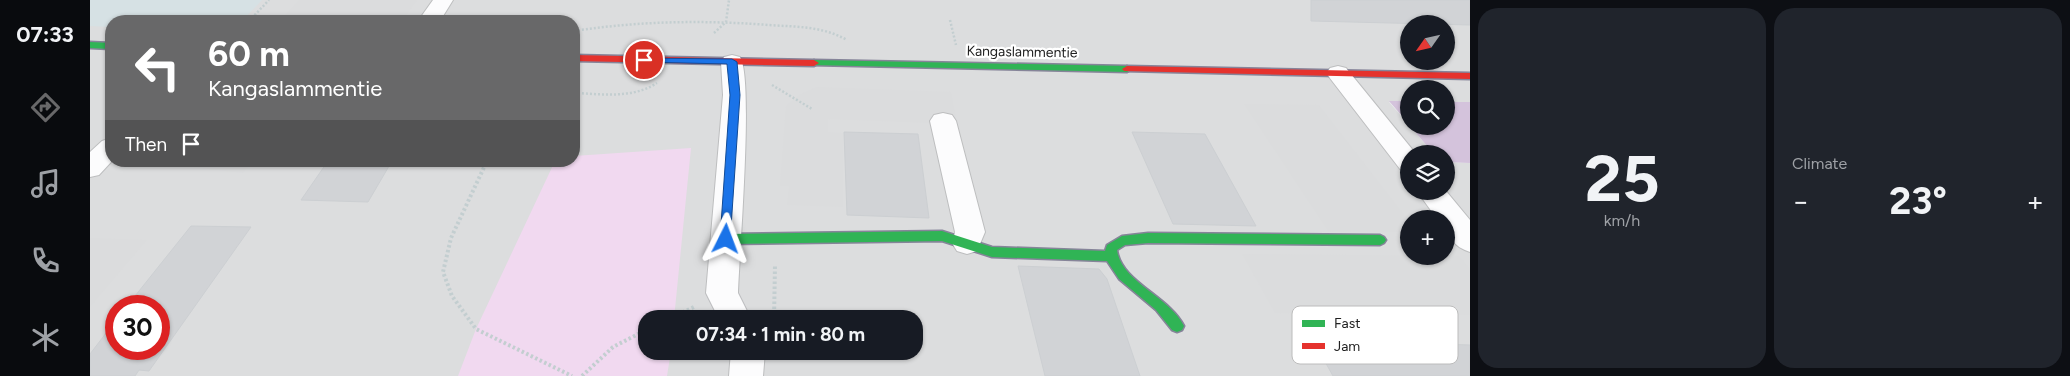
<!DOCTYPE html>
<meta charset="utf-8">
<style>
:root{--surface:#171b24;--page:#20242c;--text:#f1f3f6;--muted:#9ea1a6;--accent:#686869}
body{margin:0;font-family:Figtree,sans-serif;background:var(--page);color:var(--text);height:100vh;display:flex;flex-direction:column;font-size:19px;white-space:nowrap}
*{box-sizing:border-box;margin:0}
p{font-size:16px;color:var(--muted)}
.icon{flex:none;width:28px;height:28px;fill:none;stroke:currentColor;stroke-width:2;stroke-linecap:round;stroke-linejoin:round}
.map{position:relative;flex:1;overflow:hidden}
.side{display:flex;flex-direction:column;gap:8px;padding:8px;background:#0d0f14;width:600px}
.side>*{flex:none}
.guide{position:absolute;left:15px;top:15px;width:475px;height:152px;border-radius:20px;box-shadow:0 1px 4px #0004;background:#686869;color:#fff;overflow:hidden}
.needle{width:32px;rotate:236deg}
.fabs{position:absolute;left:1310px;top:15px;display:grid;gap:10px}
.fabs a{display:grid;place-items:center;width:55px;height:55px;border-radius:50%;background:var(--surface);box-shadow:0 1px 4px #0004;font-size:25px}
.speed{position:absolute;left:15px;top:295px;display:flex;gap:10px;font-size:25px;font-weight:700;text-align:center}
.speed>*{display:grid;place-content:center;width:65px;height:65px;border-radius:50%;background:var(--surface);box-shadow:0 1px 4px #0004;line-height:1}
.speed .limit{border:8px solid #d22;background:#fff;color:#111}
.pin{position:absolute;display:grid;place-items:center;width:42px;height:42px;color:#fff;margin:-21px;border:2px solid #fff;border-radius:50%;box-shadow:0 1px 5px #0007}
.me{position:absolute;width:55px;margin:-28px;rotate:3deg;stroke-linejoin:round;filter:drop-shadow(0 0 4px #0008)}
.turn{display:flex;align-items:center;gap:18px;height:105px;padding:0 20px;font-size:22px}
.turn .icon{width:65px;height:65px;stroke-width:2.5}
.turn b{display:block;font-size:35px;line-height:42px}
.then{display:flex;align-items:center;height:48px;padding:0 20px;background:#0003;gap:10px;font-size:19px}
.big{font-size:38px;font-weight:700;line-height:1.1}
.side .tile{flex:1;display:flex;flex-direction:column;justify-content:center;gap:8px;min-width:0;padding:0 18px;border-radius:20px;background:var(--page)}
.side .dial{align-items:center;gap:0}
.dial b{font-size:65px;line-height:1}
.heat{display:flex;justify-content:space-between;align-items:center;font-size:28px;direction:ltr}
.side .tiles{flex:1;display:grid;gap:8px;grid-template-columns:repeat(2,1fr)}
.trip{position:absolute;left:548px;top:310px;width:285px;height:50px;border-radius:20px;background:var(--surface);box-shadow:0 1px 4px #0004;font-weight:700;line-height:50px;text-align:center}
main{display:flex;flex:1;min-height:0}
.menu{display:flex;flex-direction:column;width:90px;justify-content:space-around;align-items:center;background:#090b0e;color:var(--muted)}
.menu .icon{width:35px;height:35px}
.menu .selected{color:var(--accent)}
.menu b{font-size:22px;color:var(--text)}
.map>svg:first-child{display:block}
.residential{fill:#dcddde;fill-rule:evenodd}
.commercial{fill:#d6e1e4}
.forest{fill:#d4c3dc}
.park{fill:#f1d9f0}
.parking{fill:#dbdcdd}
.building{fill:#d1d3d6;stroke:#cccfd2}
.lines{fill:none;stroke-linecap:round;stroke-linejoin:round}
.street-casing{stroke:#bdbebf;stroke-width:2}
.fast-casing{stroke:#868499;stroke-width:3}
.jam-casing{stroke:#868499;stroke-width:3}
.path-far1{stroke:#c3ced0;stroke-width:2.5;stroke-dasharray:2 2;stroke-linecap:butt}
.path{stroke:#c3ced0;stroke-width:4;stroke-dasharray:2.5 2.5;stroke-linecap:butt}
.street{fill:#fcfcfd;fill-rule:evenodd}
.fast{fill:#30b455;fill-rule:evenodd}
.jam{fill:#e5322d;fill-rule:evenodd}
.route{fill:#1a73e8;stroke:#114b97}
.labels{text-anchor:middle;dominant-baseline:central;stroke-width:4.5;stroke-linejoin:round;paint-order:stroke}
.street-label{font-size:14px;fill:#212121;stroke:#fff}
.key{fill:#fff;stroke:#bcbcbc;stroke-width:1}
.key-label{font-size:14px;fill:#212121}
</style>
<main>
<nav class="menu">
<b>07:33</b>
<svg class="icon selected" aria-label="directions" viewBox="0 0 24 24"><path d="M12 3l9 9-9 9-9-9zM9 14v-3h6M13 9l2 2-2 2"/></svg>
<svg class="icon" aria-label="music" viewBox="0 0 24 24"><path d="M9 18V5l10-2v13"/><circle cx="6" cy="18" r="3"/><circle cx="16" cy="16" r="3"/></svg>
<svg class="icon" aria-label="phone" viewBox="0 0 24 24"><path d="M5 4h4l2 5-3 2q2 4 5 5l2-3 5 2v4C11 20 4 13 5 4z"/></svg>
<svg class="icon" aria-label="climate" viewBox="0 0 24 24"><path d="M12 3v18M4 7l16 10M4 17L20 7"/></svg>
</nav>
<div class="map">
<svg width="1380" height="376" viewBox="0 0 1380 376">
<rect width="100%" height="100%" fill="#ebecef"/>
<!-- residential -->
<path class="residential" d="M0,0H1380V102H1356V89H1319V101L1299,102L1344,154H1319V191H1356V162L1380,163V376H0ZM21,21H484V161H21ZM1319,24H1356V61H1319ZM1319,219H1356V256H1319ZM26,306H69V349H26ZM556,319H824V351H556Z"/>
<!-- commercial -->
<path class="commercial" d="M0,0H172L152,21H21V27L0,26Z"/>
<!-- forest -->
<path class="forest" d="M1299,101H1319V124Z
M1356,102H1380V163L1356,162V154H1344L1320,126H1356Z"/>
<!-- park -->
<path class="park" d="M601,148L584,319H556V351H581L577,376H368L386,329L465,161H484V156Z"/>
<!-- parking -->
<path class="parking" d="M209,0H327L315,17L195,15Z
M727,87L861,92L867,124L738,119V132L753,133V207L697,205L699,186H690L696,106L709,95Z
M1154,104L1229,105L1319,221V232L1238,231Z
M88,161H162L153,173L84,165Z
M0,238L57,240L0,307Z
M1152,254L1369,256L1380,269V315L1185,313Z"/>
<!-- building -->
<path class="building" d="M1221,0H1380V25L1221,21Z
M754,132L828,134L839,218L757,215Z
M1042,132L1115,134L1166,226L1083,224Z
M238,161H302L278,202L211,200Z
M101,226L161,227L59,371L49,370L45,376H0V354L26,320V349H69V306H37Z
M928,266L1009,269L1017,279L1050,376H955Z
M1223,340L1380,345V376H1243Z"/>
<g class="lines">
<!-- street casing -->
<g class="street-casing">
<path id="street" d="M343,0H363L350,21H328Z
M642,55L650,57C664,78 649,256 648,293L661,319H629L616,293L633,95L631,62L634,57Z
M1248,66L1256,68L1326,154H1319V172L1310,169L1236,73L1240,68Z
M853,113L862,115L866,121L895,232L887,251L877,254L867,251L862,243L865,232L840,121L844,115Z
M21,138L22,161L9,175L0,177V152L12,141Z
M1327,191H1356L1380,220V252C1364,247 1356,236 1356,219H1347Z
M641,351H675L673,376H639Z"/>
</g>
<!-- fast casing -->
<g class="fast-casing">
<path id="fast" d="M0,42L21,43V49L0,48Z
M724,60L1037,66L1042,69L1037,72L721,65L719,63Z
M852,231L902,247L1015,251L1017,245L1032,236L1058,233L1290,235L1294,237L1296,240L1294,243L1290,245L1058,243L1035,245L1027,250C1031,282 1079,296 1094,326L1092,330L1087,332L1082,330L1066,310L1029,279L1017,261L902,257L852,241L636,244L632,242L630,239L632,236L636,234Z"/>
</g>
<!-- jam casing -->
<g class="jam-casing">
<path id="jam" d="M484,55L724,60L729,63L724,66L484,61Z
M1037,66L1380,73V79L1034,71L1032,69Z"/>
</g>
<!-- path-far1 -->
<path class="path-far1" d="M860,20L866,45
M159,21L179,0
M484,31C549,21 613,20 679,25C707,27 732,26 757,40
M624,33L636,22L639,0
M682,85L722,109
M484,93C512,94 542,99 567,83
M395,165L397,161"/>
<!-- path -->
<path class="path" d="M396,163L361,238L353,272L362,296L386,329L482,376
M579,319L606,306
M684,319L685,265
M492,376L523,347L556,330"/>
<!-- street -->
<use href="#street" class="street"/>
<!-- fast -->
<use href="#fast" class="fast"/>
<!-- jam -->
<use href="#jam" class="jam"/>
</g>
<!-- route -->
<path class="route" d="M551,58L642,59L647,62L650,95L640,242H631L630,239L640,95L637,64L554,62L551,61Z"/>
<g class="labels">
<!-- street labels -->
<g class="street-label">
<text transform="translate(932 52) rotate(1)">Kangaslammentie</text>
</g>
</g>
<!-- legend -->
<rect x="1202" y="306" width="166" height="58" rx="8" class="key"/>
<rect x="1212" y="320" width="23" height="7" fill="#30b455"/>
<rect x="1212" y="343" width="23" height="6" fill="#e5322d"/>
<g class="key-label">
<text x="1244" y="328">Fast</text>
<text x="1244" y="351">Jam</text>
</g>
</svg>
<div class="fabs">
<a><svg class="needle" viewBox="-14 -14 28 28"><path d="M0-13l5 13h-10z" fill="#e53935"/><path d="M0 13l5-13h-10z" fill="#9ea1a6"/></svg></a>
<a><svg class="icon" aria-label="search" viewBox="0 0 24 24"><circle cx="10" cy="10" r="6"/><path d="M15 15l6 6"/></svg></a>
<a><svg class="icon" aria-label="layers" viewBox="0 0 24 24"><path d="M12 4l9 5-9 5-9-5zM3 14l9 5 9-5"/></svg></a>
<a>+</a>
</div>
<div class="speed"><div class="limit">30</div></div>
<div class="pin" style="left:554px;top:60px;background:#d93025"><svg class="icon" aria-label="arrive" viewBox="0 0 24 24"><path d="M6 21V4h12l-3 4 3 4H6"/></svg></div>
<svg class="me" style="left:636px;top:239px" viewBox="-20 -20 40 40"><path d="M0-17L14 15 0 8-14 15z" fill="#1a73e8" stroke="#fff" stroke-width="4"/></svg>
<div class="trip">07:34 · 1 min · 80 m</div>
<div class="guide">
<div class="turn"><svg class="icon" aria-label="left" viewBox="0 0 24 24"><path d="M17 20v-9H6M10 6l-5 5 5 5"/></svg><div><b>60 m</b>Kangaslammentie</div></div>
<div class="then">Then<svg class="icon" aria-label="arrive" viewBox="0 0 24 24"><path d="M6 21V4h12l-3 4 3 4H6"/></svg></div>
</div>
</div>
<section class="side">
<div class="tiles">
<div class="tile dial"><b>25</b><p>km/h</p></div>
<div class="tile"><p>Climate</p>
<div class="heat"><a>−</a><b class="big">23°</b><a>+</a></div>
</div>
</div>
</section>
</main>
